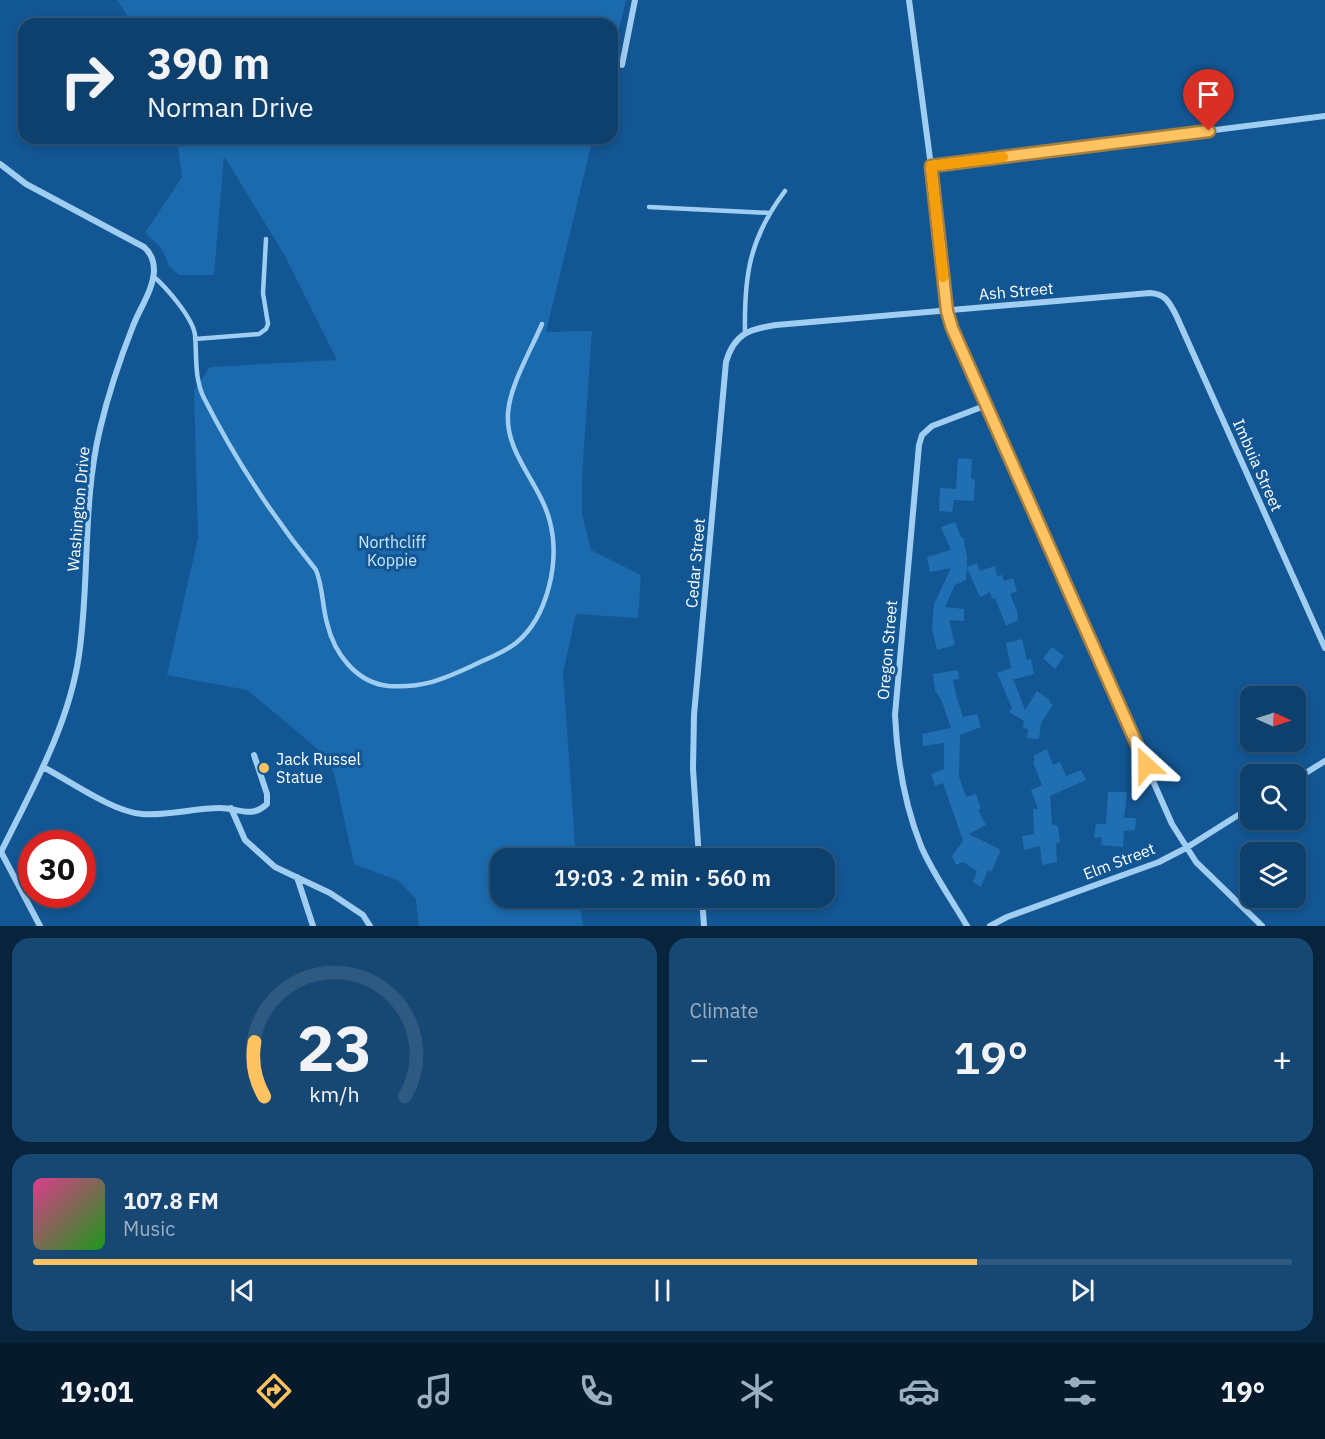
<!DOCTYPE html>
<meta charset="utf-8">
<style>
:root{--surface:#0e406e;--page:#174773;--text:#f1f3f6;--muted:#9bafc2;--line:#2e5981;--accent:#ffc361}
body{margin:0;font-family:"IBM Plex Sans",sans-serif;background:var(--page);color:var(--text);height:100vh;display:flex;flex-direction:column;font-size:22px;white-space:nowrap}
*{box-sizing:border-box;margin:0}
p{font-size:20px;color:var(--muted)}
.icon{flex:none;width:33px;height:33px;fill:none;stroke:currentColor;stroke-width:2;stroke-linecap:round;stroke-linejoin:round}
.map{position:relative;height:926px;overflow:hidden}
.panel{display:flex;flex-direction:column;gap:12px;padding:12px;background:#08233c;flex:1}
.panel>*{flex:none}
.guide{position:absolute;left:18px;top:18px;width:600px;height:126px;border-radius:18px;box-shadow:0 3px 9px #0003,0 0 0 2px var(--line);background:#0e406e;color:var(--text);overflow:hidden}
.needle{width:39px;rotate:93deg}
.tools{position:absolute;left:1240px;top:686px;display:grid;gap:12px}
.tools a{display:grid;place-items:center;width:66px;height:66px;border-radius:12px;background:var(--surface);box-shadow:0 3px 9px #0003,0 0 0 2px var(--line);font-size:30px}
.speed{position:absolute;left:18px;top:830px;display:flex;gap:12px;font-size:30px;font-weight:700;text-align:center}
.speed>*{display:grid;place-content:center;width:78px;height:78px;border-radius:50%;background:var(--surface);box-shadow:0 3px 9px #0003,0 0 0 2px var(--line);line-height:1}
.speed .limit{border:9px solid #d22;background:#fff;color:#111}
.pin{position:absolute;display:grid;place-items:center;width:51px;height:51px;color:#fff;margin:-62px -26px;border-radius:50% 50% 50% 0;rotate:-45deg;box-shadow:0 0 6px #0007}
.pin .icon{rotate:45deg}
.me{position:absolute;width:66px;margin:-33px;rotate:336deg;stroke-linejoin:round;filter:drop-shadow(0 0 4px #0008)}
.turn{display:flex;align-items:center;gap:21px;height:126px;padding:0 30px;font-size:27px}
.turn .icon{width:78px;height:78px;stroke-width:2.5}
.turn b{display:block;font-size:42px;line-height:51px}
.big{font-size:45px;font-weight:600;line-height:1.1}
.panel .card{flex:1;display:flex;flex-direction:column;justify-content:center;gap:9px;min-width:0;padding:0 21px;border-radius:18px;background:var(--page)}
.panel .dial{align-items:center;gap:0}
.dial svg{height:156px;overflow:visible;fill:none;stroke:var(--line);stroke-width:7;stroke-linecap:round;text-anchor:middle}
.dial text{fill:var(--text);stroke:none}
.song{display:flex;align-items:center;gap:18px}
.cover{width:72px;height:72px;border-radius:9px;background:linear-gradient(135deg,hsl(330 70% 55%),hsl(120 70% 35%))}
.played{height:6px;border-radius:3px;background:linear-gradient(90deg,var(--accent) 75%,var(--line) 75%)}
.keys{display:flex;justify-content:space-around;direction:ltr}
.heat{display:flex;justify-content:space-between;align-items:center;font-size:33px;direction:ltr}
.panel .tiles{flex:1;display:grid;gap:12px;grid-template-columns:1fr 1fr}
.card:last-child{grid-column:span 2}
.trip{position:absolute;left:490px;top:848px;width:345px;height:60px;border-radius:18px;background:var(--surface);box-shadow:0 3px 9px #0003,0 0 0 2px var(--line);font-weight:600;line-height:60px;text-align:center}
.tabs{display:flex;height:96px;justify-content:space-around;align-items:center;background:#061a2c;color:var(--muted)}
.tabs .icon{width:42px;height:42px}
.tabs .current{color:var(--accent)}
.tabs b{font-size:27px;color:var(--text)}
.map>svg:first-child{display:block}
.green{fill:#1a6aad}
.building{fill:#206fb2}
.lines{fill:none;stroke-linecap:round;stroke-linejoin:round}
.lane{stroke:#a0cdf2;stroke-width:4.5}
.street{stroke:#a0cdf2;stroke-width:6}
.route-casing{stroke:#a67f3f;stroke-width:15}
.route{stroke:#ffc361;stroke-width:10}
.slow{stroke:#f59e0b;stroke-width:10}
.poi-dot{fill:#ffc361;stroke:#125693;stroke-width:2}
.labels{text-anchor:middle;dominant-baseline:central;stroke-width:6;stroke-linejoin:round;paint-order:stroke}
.street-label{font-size:16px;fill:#fff;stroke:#125693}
.park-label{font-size:16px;fill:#c7e5fd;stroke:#125693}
.poi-label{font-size:16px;fill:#fff;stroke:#125693;text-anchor:start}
</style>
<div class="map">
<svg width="1325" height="926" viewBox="0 0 1325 926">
<rect width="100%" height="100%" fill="#125693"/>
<!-- green -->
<path class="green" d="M117,0H626L612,59V24H133Z
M177,138H593L546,332L592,331L582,476V513L591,550L641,575L638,618L576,614L563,673L576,858H501V897H579L583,926H419L416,899L399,881L354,864L334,773L326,756L247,690L167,675L198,538L194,390L210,367L337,360L285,256L224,156L214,275H179L169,266L162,249L145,233L182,177Z"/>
<!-- building -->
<path class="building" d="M958,458L972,459L971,478L975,480L974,501L954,500L952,512L939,511L940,488L956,489Z
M955,522L961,537H963L967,556V567L977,563L980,571L995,566L997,576L1002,575L1004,581L1013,578L1017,591L1010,594L1017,611L1018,620L1006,626L995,598L992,599L990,592L980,597L967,568L966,580L955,585L945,607L964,609V621L949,620L955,645L937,650L932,628L934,604L951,568L930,572L927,557L951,550L941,527Z
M1022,639L1027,660L1031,659L1034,674L1011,680L1014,681L1025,710L1037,691L1050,700L1049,702L1053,705L1041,723L1039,739L1027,738L1028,729L1023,728L1024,721L1009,712L1012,708L997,673L1011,668L1006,643Z
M1052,647L1064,656L1055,669L1043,658Z
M958,670L959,679L953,680L956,695L963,717L977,714L981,727L960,735L959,776L966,797L976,794L981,809L978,810L986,825L969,834L1001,850L991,872L988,870L981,887L973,882L977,871L963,862L956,865L952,856L963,841L943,783L935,786L931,774L944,769V743L923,746L922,734L951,728L942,702L935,690L933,674Z
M1047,749L1053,765L1060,762L1066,776L1081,770L1086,780L1050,796L1052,824L1058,826L1060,842L1056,843L1057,862L1042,865L1040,846L1024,850L1022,836L1034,834L1033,809H1038L1031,790L1042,785L1033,762L1035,760L1033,756Z
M1108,792H1127L1124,818H1136L1135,830L1124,831L1123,847L1101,845L1102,837L1094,838L1096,824H1106Z"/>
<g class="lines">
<!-- lane -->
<path class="lane" d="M649,207L770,213
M153,276C166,287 193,318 195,335C197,356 194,378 204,398C235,459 272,516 316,570C323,587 322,605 327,623C334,653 356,683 389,686C424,688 441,680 472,666C486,659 503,653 516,643C548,617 560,561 550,522C541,484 505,454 508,413C510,385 531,350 542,324
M745,333C744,276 749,239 785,191
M195,339L259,334L266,329L268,324L263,293L266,239"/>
<!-- street -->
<path class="street" d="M909,0L931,166L947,311L952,328L1172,824L1196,862L1262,926
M622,65L635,0
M0,164L26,184L144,247C151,253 154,261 154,271C153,290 140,308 133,326C120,359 108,395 100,429C82,503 90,580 79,655C69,725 32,789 1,852
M931,166L1325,116
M43,767C70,781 113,812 142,814C168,816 194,808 220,808C239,808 251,819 267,804V794L254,755
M1296,779L1325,761
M231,808L245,840L275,867L330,893L363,915L370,926
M1,852L40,926
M699,858L693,769L694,715L726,362C734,334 749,329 776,325L1150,293C1166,294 1169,302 1176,315L1325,648
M297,877L313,926
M702,897L704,926
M967,926C952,900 933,874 921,846C905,806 897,758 895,715L919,445L922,435L932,426L987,405
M990,926L1007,917L1159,862L1186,848L1251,807"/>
</g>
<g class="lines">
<!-- route casing -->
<g class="route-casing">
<path id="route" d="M1146,765L952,328L947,311L931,166L1209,131"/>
</g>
<!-- route -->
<use href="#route" class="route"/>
<!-- slow -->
<path class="slow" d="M943,277L931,166L1003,157"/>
</g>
<!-- markers -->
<circle class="poi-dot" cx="264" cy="768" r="6"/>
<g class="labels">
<!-- street labels -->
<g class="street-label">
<text transform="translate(1016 291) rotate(-5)">Ash Street</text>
<text transform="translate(1258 465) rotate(66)">Imbuia Street</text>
<text transform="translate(78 509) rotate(-85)">Washington Drive</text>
<text transform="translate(695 563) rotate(-85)">Cedar Street</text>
<text transform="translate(887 650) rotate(-85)">Oregon Street</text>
<text transform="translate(1119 861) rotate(-21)">Elm Street</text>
</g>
<!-- park labels -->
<g class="park-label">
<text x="392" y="542">Northcliff<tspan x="392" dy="18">Koppie</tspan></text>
</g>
<!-- poi labels -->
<g class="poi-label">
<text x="276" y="759">Jack Russel<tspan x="276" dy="18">Statue</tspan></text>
</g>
</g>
</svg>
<div class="tools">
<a><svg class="needle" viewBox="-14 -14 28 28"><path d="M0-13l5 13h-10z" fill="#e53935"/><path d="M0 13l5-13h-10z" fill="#9bafc2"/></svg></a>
<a><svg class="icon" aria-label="search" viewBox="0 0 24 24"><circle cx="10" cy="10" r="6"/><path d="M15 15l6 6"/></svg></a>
<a><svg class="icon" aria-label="layers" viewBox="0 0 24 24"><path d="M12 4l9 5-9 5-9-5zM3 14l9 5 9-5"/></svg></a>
</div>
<div class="speed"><div class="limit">30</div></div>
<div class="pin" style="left:1209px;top:131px;background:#d93025"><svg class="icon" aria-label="arrive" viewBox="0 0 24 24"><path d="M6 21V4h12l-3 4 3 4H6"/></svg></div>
<svg class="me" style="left:1146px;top:765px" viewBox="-20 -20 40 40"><path d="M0-17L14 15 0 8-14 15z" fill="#ffc361" stroke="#fff" stroke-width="4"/></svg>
<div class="trip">19:03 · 2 min · 560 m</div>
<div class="guide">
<div class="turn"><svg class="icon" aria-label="right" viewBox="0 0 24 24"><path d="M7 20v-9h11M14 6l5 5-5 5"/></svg><div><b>390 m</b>Norman Drive</div></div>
</div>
</div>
<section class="panel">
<div class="tiles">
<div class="card dial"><svg viewBox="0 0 100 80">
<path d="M14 69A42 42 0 1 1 86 69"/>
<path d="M14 69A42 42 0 0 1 9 41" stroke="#ffc361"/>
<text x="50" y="56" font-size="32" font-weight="700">23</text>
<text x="50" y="72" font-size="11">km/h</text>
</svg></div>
<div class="card"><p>Climate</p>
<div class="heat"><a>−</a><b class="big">19°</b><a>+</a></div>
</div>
<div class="card">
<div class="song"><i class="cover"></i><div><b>107.8 FM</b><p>Music</p></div></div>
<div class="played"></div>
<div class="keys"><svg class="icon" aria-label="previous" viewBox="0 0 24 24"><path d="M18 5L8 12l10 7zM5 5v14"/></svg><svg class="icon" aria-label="pause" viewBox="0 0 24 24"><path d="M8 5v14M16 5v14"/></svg><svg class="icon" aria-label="next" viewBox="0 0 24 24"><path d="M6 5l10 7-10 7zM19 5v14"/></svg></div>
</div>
</div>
</section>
<nav class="tabs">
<b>19:01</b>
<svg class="icon current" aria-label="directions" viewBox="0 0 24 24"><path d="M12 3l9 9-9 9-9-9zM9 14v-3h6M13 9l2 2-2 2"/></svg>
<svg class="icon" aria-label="music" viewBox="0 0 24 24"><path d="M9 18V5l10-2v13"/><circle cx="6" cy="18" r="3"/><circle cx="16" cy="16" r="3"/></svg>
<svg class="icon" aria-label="phone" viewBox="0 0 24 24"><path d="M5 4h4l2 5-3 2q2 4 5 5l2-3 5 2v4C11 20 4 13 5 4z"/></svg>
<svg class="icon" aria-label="climate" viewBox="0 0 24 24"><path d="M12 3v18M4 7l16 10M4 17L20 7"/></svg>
<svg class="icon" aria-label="car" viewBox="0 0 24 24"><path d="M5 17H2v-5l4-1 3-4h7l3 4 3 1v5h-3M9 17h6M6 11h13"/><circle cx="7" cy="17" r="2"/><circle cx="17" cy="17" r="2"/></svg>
<svg class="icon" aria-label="filters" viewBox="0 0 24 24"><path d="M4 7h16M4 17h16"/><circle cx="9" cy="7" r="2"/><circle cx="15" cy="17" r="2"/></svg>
<b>19°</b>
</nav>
